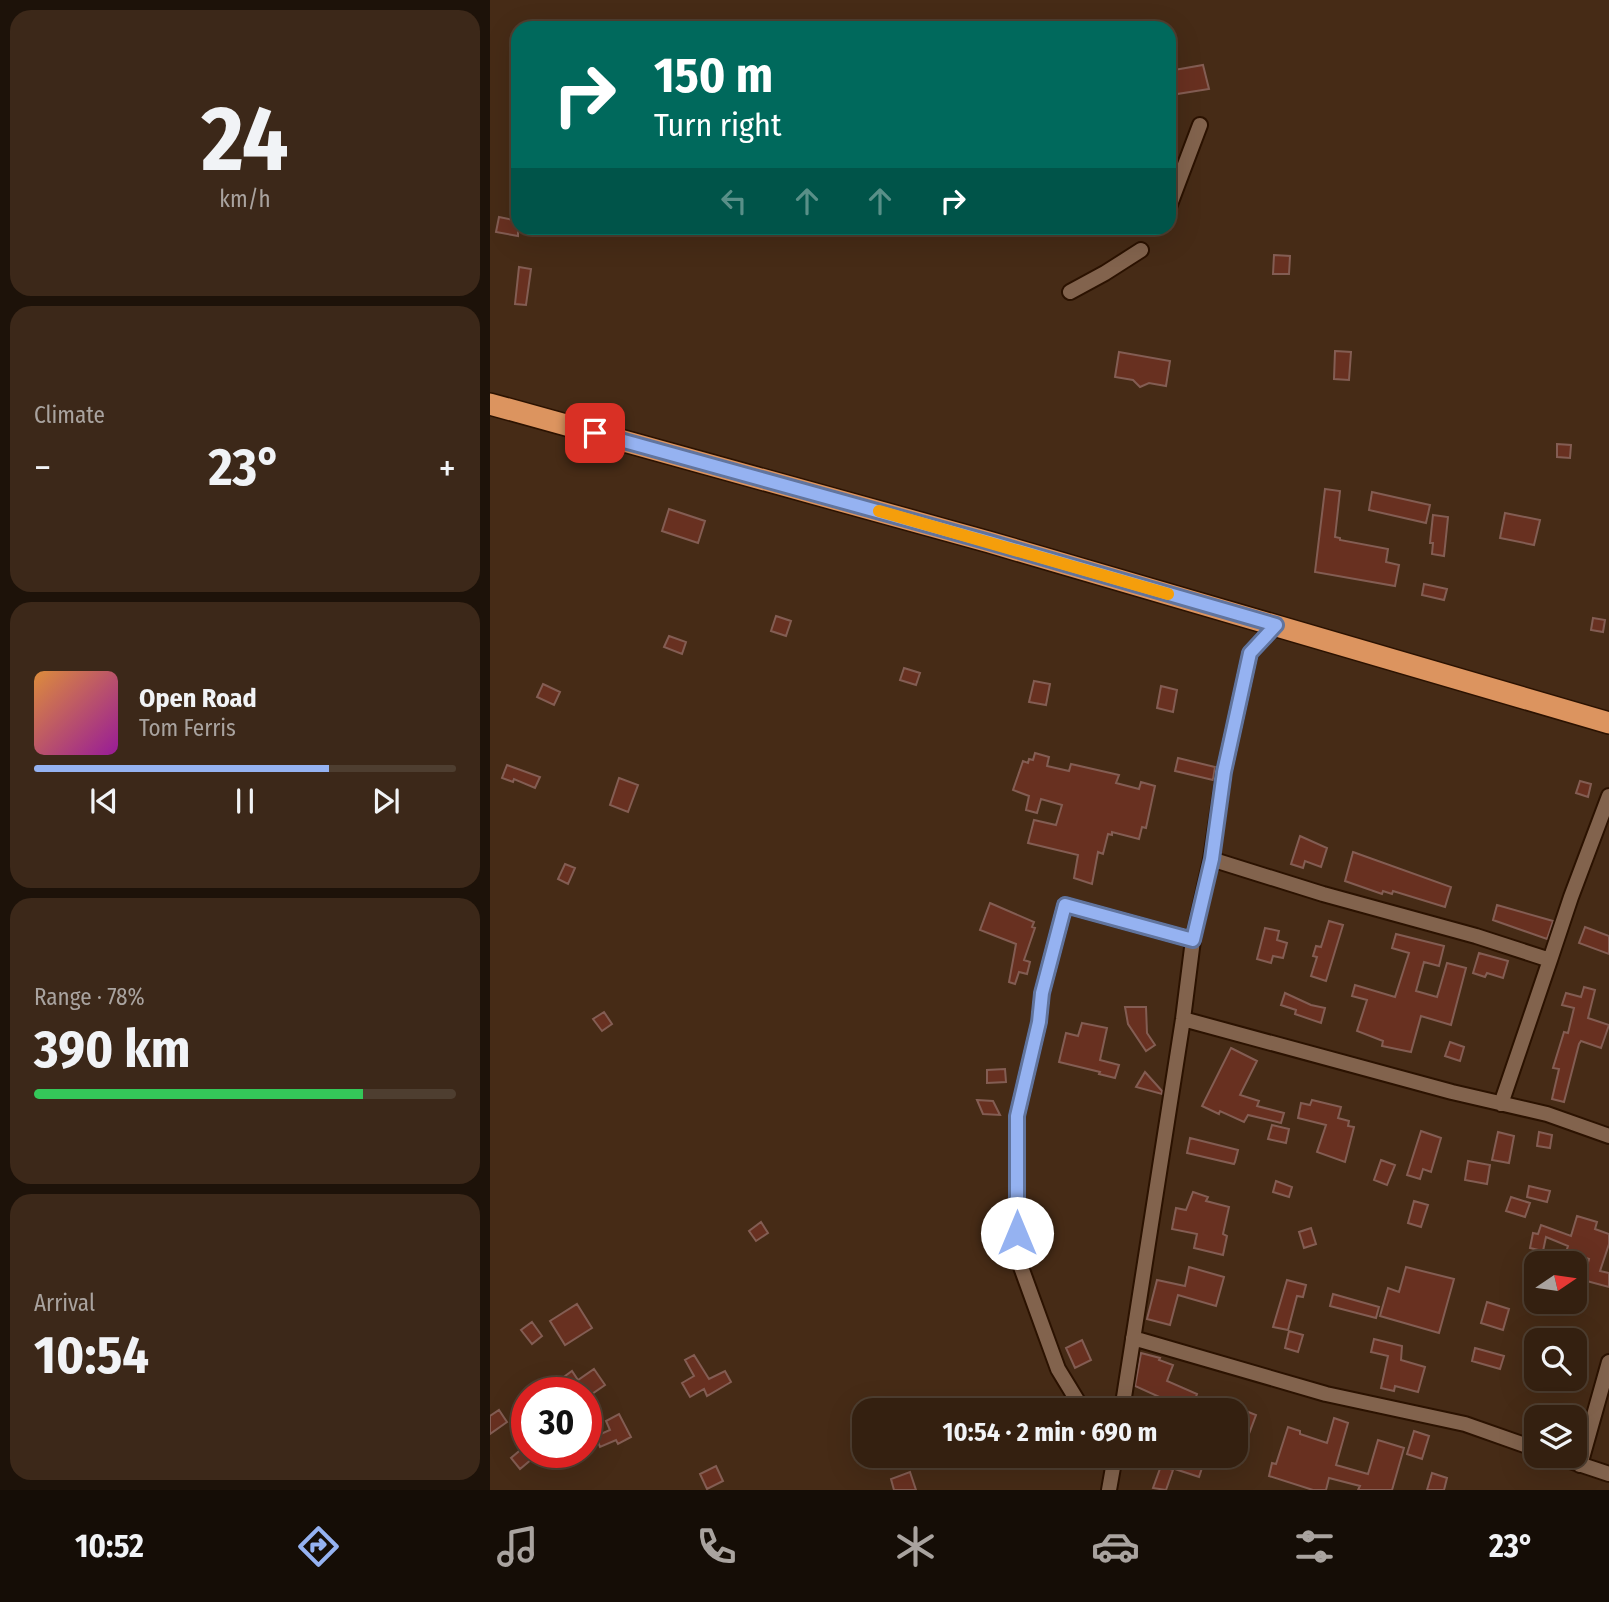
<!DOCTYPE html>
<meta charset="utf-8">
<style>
:root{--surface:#342010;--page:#3c2819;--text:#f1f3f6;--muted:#a9a39f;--line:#4e3e30;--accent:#95b2f1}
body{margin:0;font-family:"Fira Sans Condensed",sans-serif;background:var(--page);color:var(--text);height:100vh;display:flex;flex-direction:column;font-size:26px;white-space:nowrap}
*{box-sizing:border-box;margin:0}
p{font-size:23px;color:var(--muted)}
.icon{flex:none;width:38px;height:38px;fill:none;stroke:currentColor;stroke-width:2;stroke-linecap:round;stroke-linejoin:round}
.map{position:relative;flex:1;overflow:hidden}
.sheet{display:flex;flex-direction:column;gap:10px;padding:10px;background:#1d1209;width:490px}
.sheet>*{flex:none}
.banner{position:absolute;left:21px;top:21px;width:665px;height:214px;border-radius:21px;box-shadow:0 7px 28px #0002,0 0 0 2px var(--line);background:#00695c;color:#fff;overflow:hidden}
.needle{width:46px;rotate:77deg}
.buttons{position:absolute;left:1034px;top:1251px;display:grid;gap:14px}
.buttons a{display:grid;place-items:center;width:63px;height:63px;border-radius:14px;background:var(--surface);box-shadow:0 7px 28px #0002,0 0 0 2px var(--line);font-size:35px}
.speed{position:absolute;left:21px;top:1377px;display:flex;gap:14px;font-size:35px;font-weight:700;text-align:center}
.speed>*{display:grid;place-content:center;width:91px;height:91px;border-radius:50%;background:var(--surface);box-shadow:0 7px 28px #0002,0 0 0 2px var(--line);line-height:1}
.speed .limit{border:10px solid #d22;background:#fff;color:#111}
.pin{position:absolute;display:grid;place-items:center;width:60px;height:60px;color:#fff;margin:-30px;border-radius:14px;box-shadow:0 4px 10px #0006}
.me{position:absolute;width:77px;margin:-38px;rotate:0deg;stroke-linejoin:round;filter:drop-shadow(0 0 5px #0008)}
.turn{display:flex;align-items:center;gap:24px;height:147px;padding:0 28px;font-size:32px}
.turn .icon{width:91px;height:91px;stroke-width:2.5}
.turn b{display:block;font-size:49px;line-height:60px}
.lanes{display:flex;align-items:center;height:66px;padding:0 28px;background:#0003;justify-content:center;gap:35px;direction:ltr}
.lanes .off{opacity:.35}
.big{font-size:52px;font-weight:700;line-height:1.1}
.sheet .tile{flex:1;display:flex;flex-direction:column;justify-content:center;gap:10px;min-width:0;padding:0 24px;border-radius:21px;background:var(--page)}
.sheet .dial{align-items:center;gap:0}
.dial b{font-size:91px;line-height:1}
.song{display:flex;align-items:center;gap:21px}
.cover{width:84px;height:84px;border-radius:10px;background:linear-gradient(135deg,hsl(30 70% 55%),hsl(300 70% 35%))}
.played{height:7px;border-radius:4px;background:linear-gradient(90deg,var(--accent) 70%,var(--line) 70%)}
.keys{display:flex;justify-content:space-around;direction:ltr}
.heat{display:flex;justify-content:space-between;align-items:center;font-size:38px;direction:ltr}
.charge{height:10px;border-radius:5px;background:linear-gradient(90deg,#34c759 78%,var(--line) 0)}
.trip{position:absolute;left:362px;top:1398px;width:396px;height:70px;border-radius:21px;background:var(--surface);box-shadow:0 7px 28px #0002,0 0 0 2px var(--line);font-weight:700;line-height:70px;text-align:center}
.menu{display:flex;height:112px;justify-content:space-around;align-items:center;background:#150d06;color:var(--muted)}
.menu .icon{width:49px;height:49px}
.menu .active{color:var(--accent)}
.menu b{font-size:32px;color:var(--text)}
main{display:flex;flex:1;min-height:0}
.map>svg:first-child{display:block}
.building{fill:#683020;stroke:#835d53;stroke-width:2}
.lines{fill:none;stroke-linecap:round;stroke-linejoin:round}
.street-casing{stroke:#2b1200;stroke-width:18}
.highway-casing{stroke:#2b1200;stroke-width:24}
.street{stroke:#82634d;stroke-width:14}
.highway{stroke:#dc945f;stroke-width:21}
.route-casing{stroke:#61749d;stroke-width:18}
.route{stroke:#95b2f1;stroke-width:12}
.slow{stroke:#f59e0b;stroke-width:12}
</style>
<main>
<section class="sheet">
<div class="tile dial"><b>24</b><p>km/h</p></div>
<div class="tile"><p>Climate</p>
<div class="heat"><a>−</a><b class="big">23°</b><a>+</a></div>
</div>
<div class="tile">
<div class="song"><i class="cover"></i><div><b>Open Road</b><p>Tom Ferris</p></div></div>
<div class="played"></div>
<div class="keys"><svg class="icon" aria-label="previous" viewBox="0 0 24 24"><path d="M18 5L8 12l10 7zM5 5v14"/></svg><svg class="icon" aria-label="pause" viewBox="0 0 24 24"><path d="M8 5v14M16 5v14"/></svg><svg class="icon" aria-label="next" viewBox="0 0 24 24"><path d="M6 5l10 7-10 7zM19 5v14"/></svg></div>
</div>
<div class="tile"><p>Range · 78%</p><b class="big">390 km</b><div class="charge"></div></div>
<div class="tile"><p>Arrival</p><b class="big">10:54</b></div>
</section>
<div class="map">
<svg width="1119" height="1490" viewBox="0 0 1119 1490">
<rect width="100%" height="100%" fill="#462b16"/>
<!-- building -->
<path class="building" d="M713,65L719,89L687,94L684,70Z
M9,217L28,221V236L6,232Z
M784,255L800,256L799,274H783Z
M29,267L41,269L36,305L25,304Z
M845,351L861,352L859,380L844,379Z
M629,352L680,361L676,386L659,383L650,387L643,380L625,377Z
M1067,444L1081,445L1080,458L1067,457Z
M835,489L850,491L845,537L850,538V540L898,549L896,562L909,565L905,586L825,572Z
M882,492L940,505L936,523L879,510Z
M179,509L215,521L208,543L172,531Z
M1015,513L1050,520L1044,545L1010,538Z
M943,515L958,517L954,556L942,554L943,543H940Z
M934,584L957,589L954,600L932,595Z
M286,616L301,621L296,636L281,631Z
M1103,618L1115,620L1113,632L1101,630Z
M179,636L196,642L192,654L174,647Z
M414,668L430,673L426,685L410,680Z
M544,681L560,684L556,705L539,702Z
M53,684L70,692L64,705L47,697Z
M671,686L687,690L683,712L667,708Z
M545,753L559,757L557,766L579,771L581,764L629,775L626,783L649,789L651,782L665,786L656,828L652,827L649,839L622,832V835L618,834L613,854L608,852L602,884L584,878L588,855L538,843L544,820L566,825L572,805L551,799L547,813L536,810L539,796L523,790L533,761L538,763L539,759L543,760Z
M688,758L725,767L723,780L685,771Z
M17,765L50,777L45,788L24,779L23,782L12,778Z
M129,778L148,785L138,812L120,805Z
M1090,781L1101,784L1098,797L1086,793Z
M810,836L837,848L831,867L815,861L813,868L801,864Z
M863,852L961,887L955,907L903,891L902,894L893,891L892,894L855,881Z
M75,864L85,868L78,884L68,879Z
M500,903L544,922L542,927L545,928L534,960L540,962L537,974L529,972L525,984L519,982L526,944L490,930Z
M1007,905L1063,921L1057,939L1003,920Z
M839,921L853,925L836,981L821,976L827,957L823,956L826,946L831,947Z
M1095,927L1119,936V954L1089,943Z
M775,928L789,931L787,940L797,943L793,958L783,956L781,963L767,959Z
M906,934L954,946L949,966L934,962L926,991L947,997L957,963L976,968L961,1025L931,1016L921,1052L892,1046L893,1041L867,1031L877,1000L862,996L865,985L905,997L919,953L902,948Z
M989,953L1018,961L1013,978L997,973L995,977L983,973Z
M1094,987L1105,990L1098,1018L1119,1025L1111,1048L1091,1041L1089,1044L1074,1102L1062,1099L1069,1069L1063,1068L1074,1032L1078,1033L1084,1008L1072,1005L1076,993L1091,997Z
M795,993L821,1005L835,1008L831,1023L805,1014L806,1010L791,1005Z
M635,1007H656L657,1033L665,1045L656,1051L638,1024Z
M114,1012L122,1024L112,1031L103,1019Z
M592,1023L617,1028L610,1060L629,1065L625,1078L609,1074L610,1072L569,1062L576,1033L588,1036Z
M960,1042L974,1047L970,1061L955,1056Z
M741,1048L767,1061L750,1095L769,1101L767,1106L794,1113L791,1123L758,1115L754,1122L730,1111L729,1114L712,1106Z
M515,1069L516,1082L497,1083V1070Z
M655,1072L672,1091V1094L646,1087Z
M487,1100L503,1101L510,1115L493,1114Z
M822,1100L851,1107L848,1118L859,1121L858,1126L864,1127L855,1162L827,1152L836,1125L808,1118L811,1103L820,1105Z
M782,1125L799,1129L796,1143L778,1139Z
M931,1131L951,1138L941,1172L933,1169L930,1179L917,1175Z
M1008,1132L1024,1136L1019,1163L1002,1160Z
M1049,1132L1062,1135L1060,1148L1047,1146Z
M700,1138L748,1150L745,1162L744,1164L697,1153Z
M891,1160L905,1165L897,1185L884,1180Z
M978,1161L1000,1165L997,1184L975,1180Z
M786,1181L802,1187L799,1197L783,1192Z
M1039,1186L1060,1191L1057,1202L1037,1197Z
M703,1192L718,1197L716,1201L739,1207L733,1234L737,1236L733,1255L704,1248L707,1234L682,1229L686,1208L696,1210Z
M1021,1197L1040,1203L1035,1217L1016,1211Z
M924,1201L938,1205L931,1227L918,1223Z
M1087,1216L1107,1222L1105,1229L1119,1234V1244L1110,1271L1119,1273V1287L1093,1280L1099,1259L1076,1252L1078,1246L1056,1237L1053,1251L1040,1248L1043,1233L1048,1234L1051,1225L1081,1236Z
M271,1222L278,1233L266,1241L259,1231Z
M821,1228L826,1244L814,1248L809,1232Z
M699,1267L734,1277L726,1306L688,1295L680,1325L657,1319L667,1280L695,1286Z
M916,1267L964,1279L949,1333L890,1316L898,1288L909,1292Z
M797,1280L816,1285L813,1297L807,1296L798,1330L783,1327Z
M843,1294L889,1307L886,1318L840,1306Z
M997,1302L1019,1309L1013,1330L991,1323Z
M87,1304L102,1328L75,1345L60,1321Z
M42,1322L52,1336L42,1344L31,1330Z
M799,1331L813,1335L808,1352L795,1348Z
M884,1339L912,1346L911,1360L935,1367L928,1392L905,1386L904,1391L891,1388L898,1356L881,1352Z
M592,1340L601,1360L585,1368L576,1348Z
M985,1348L1014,1356L1010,1369L982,1361Z
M651,1353L670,1358L669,1360L683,1365L677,1381L707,1394L701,1410H670L674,1399L645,1386Z
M204,1355L219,1379L235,1371L241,1382L217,1396L214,1389L200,1397L192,1383L204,1376L195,1360Z
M104,1369L115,1385L96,1398V1393H81L71,1379L82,1371L88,1380Z
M746,1407L766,1415L747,1466H746Z
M9,1410L17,1422L0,1434V1416Z
M129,1414L141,1437L128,1444L126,1440L110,1447L106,1436L120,1430L116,1421Z
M844,1418L858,1423L846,1465L878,1474L888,1440L914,1448L902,1490H868L870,1486L839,1478L836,1490H823L779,1476L782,1463L786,1464L798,1427L810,1431V1434L837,1443Z
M924,1431L939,1436L932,1459L917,1454Z
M34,1447L43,1458L30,1469L21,1458Z
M689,1456H716L709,1477L685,1469Z
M226,1466L233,1481L217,1489L210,1474Z
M671,1466L683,1470L676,1490L663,1488Z
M420,1472L426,1490H404L401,1479Z
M942,1473L957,1478L954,1490H937Z"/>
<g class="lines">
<!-- street casing -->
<g class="street-casing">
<path id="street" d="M679,207L710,125
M580,292L615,273L651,250
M721,859L833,894L986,936L1060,960L1081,897L1119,796
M693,1019L962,1092L1057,1114L1119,1136
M1011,1104L1060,960
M643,1338L836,1394L975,1424L1046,1449
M593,1410L568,1369L527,1256V1116L549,1022L552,993L575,905L703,940
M632,1410L693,1019L703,940L721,859L734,772L760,653L786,625
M1065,1456L1119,1474
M1090,1465L1119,1362
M619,1490L625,1456"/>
</g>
<!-- highway casing -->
<g class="highway-casing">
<path id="highway" d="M0,404L499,542L1119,723"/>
</g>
<!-- street -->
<use href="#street" class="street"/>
<!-- highway -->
<use href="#highway" class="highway"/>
</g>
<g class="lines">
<!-- route casing -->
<g class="route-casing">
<path id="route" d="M105,433L499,542L786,625L760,653L734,772L722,859L703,940L575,905L552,993L549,1022L527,1116V1233"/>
</g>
<!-- route -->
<use href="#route" class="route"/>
<!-- slow -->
<path class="slow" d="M389,511L678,594"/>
</g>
</svg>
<div class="buttons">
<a><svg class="needle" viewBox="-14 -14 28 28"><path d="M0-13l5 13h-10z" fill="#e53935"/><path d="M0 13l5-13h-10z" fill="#a9a39f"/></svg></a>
<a><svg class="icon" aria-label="search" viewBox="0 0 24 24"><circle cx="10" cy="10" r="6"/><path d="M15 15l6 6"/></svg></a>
<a><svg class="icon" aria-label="layers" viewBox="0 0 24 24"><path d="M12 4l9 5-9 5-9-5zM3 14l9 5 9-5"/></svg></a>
</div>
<div class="speed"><div class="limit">30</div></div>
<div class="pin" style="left:105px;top:433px;background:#d93025"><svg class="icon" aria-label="arrive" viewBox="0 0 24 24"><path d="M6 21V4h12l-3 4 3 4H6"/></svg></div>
<svg class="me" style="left:527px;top:1233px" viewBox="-20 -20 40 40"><circle r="19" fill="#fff"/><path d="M0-13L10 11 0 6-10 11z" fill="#95b2f1"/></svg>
<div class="trip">10:54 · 2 min · 690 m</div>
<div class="banner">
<div class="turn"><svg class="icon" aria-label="right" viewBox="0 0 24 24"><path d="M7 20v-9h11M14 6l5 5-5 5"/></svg><div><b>150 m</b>Turn right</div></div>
<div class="lanes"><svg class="icon off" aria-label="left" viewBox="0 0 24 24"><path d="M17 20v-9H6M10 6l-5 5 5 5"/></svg><svg class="icon off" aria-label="ahead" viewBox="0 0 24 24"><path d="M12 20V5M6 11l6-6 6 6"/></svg><svg class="icon off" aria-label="ahead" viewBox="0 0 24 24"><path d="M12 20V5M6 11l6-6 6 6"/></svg><svg class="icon" aria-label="right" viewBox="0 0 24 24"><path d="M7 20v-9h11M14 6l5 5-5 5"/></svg></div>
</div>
</div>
</main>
<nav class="menu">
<b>10:52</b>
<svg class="icon active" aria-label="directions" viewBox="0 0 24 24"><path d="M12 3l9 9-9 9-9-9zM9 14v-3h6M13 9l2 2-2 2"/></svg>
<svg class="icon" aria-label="music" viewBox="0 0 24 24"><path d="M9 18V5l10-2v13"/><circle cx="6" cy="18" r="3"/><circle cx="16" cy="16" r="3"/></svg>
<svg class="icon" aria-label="phone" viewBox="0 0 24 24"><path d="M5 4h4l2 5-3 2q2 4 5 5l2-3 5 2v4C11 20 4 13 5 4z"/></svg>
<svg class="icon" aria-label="climate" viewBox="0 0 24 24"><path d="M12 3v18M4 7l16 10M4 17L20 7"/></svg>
<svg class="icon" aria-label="car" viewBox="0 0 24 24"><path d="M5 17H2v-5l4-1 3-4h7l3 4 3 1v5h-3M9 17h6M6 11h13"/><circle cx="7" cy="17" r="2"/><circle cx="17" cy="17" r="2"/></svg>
<svg class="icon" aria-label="filters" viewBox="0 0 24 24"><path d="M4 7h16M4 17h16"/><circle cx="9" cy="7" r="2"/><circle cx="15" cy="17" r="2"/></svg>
<b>23°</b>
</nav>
